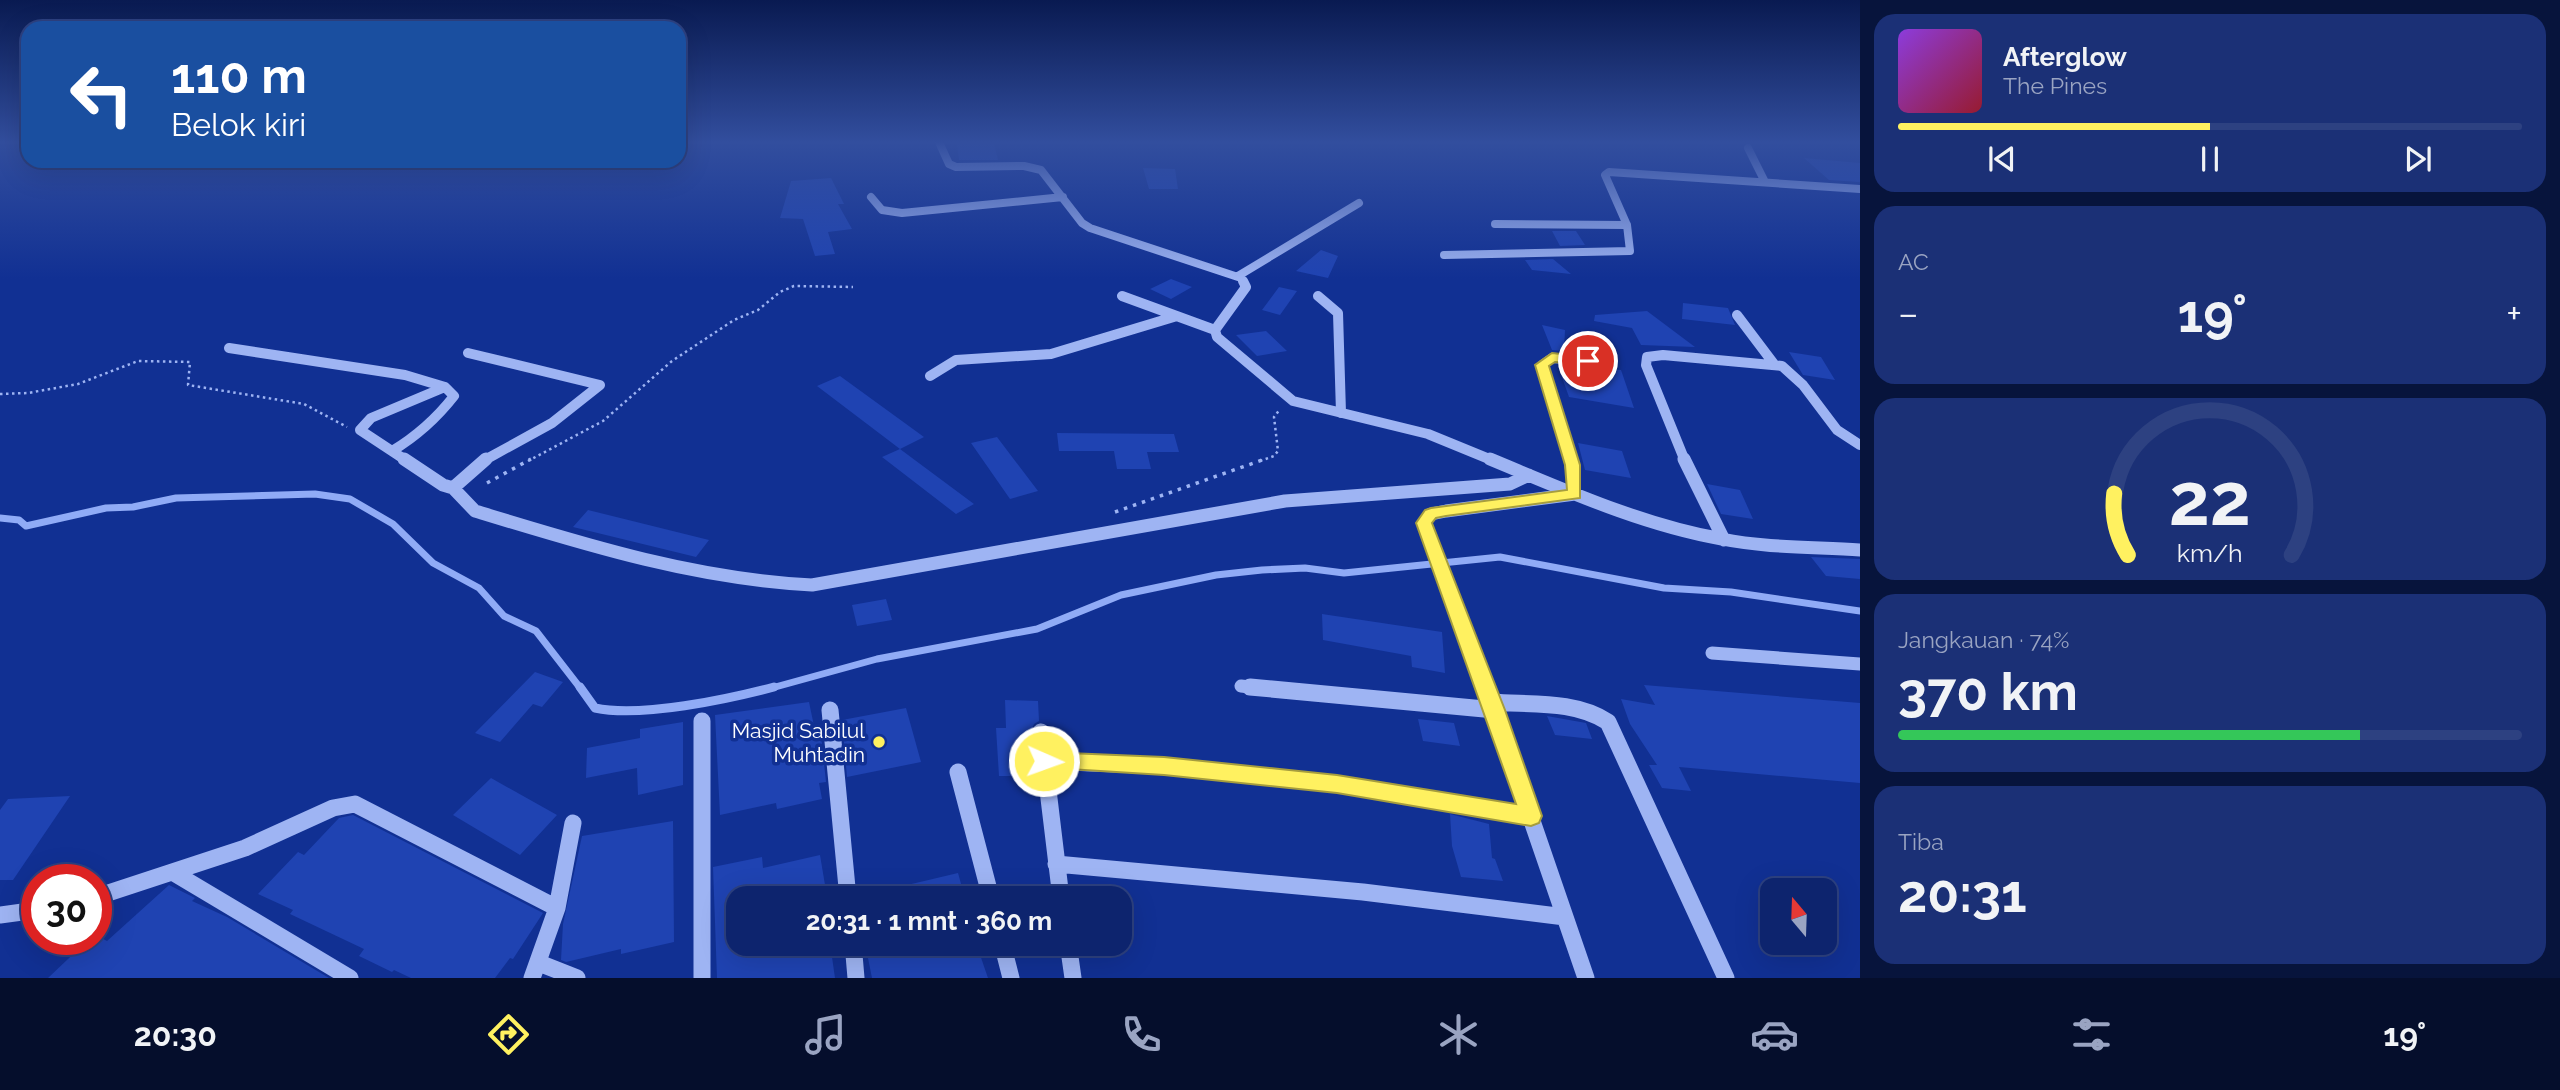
<!DOCTYPE html>
<html lang="id">
<meta charset="utf-8">
<style>
:root{--surface:#0d246e;--page:#1b3076;--text:#f1f3f6;--muted:#9aa4c2;--line:#2d4181;--accent:#fff160}
body{margin:0;font-family:Raleway,sans-serif;background:var(--page);color:var(--text);height:100vh;display:flex;flex-direction:column;font-size:26px;white-space:nowrap}
*{box-sizing:border-box;margin:0}
p{font-size:23px;color:var(--muted)}
.icon{flex:none;width:38px;height:38px;fill:none;stroke:currentColor;stroke-width:2;stroke-linecap:round;stroke-linejoin:round}
.map{position:relative;flex:1;overflow:hidden}
.drawer{display:flex;flex-direction:column;gap:14px;padding:14px;background:#07143c;width:700px}
.drawer>*{flex:none}
.hud{position:absolute;left:21px;top:21px;width:665px;height:147px;border-radius:21px;box-shadow:0 7px 28px #0002,0 0 0 2px var(--line);background:#1a4fa0;color:#fff;overflow:hidden}
.needle{width:46px;rotate:341deg}
.fabs{position:absolute;left:1760px;top:878px;display:grid;gap:14px}
.fabs a{display:grid;place-items:center;width:77px;height:77px;border-radius:14px;background:var(--surface);box-shadow:0 7px 28px #0002,0 0 0 2px var(--line);font-size:35px}
.speed{position:absolute;left:21px;top:864px;display:flex;gap:14px;font-size:35px;font-weight:700;text-align:center}
.speed>*{display:grid;place-content:center;width:91px;height:91px;border-radius:50%;background:var(--surface);box-shadow:0 7px 28px #0002,0 0 0 2px var(--line);line-height:1}
.speed .limit{border:10px solid #d22;background:#fff;color:#111}
.pin{position:absolute;display:grid;place-items:center;width:60px;height:60px;color:#fff;margin:-30px;border:4px solid #fff;border-radius:50%;box-shadow:0 2px 7px #0007}
.me{position:absolute;width:77px;margin:-38px;rotate:92deg;stroke-linejoin:round;filter:drop-shadow(0 0 5px #0008)}
.turn{display:flex;align-items:center;gap:24px;height:147px;padding:0 35px;font-size:32px}
.turn .icon{width:91px;height:91px;stroke-width:2.5}
.turn b{display:block;font-size:49px;line-height:60px}
.big{font-size:52px;font-weight:700;line-height:1.1}
.drawer .tile{flex:1;display:flex;flex-direction:column;justify-content:center;gap:10px;min-width:0;padding:0 24px;border-radius:21px;background:var(--page)}
.drawer .dial{align-items:center;gap:0}
.dial svg{height:182px;overflow:visible;fill:none;stroke:var(--line);stroke-width:7;stroke-linecap:round;text-anchor:middle}
.dial text{fill:var(--text);stroke:none}
.song{display:flex;align-items:center;gap:21px}
.cover{width:84px;height:84px;border-radius:10px;background:linear-gradient(135deg,hsl(270 70% 55%),hsl(350 70% 35%))}
.played{height:7px;border-radius:4px;background:linear-gradient(90deg,var(--accent) 50%,var(--line) 50%)}
.keys{display:flex;justify-content:space-around;direction:ltr}
.heat{display:flex;justify-content:space-between;align-items:center;font-size:38px;direction:ltr}
.charge{height:10px;border-radius:5px;background:linear-gradient(90deg,#34c759 74%,var(--line) 0)}
.trip{position:absolute;left:726px;top:886px;width:406px;height:70px;border-radius:21px;background:var(--surface);box-shadow:0 7px 28px #0002,0 0 0 2px var(--line);font-weight:700;line-height:70px;text-align:center}
.dock{display:flex;height:112px;justify-content:space-around;align-items:center;background:#050e2c;color:var(--muted)}
.dock .icon{width:49px;height:49px}
.dock .on{color:var(--accent)}
.dock b{font-size:32px;color:var(--text)}
main{display:flex;flex:1;min-height:0}
.map>svg:first-child{display:block}
.lines{fill:none;stroke-linecap:round;stroke-linejoin:round}
.stream-far1{stroke:#90abf6;stroke-width:7}
.stream{stroke:#90abf6;stroke-width:9}
.building{fill:#1f43b2}
.path-far1{stroke:#9eb4f3;stroke-width:2.5;stroke-dasharray:2.5 3.5;stroke-linecap:butt}
.path{stroke:#9eb4f3;stroke-width:3.5;stroke-dasharray:3.5 6;stroke-linecap:butt}
.minor-far3{stroke:#9eb4f3;stroke-width:8}
.minor-far2{stroke:#9eb4f3;stroke-width:10}
.minor-far1{stroke:#9eb4f3;stroke-width:13}
.minor{stroke:#9eb4f3;stroke-width:17}
.route{fill:#fff160;stroke:#a69d3e;stroke-width:2}
.poi-dot{fill:#fff160;stroke:#113093;stroke-width:2.5}
.labels{text-anchor:middle;dominant-baseline:central;stroke-width:7;stroke-linejoin:round;paint-order:stroke}
.near-poi-label{font-size:21px;fill:#fff;stroke:#113093;text-anchor:end}
</style>
<main>
<div class="map">
<svg width="1860" height="978" viewBox="0 0 1860 978">
<rect width="100%" height="100%" fill="#113093"/>
<g class="lines">
<!-- stream-far1 -->
<path class="stream-far1" d="M0,518L19,520L26,526L106,508L133,507L176,498L315,494L350,499L393,524L433,563L479,588L504,616L536,631L581,689
M768,689L877,659L1037,629L1121,595L1216,575L1262,570L1305,568L1344,573L1500,557L1664,588L1731,592L1860,611"/>
<!-- stream -->
<path class="stream" d="M580,687L595,708C641,718 728,699 774,687"/>
</g>
<!-- building -->
<path class="building" d="M957,143H994L998,160H959Z
M1804,158L1860,163V182L1829,180Z
M1143,168L1175,169L1178,189H1149Z
M831,178L844,204H838L852,229L828,232L835,254L815,256L803,219L780,218L791,181Z
M1552,231H1576L1585,245L1560,246Z
M1321,250L1338,256L1328,278L1296,271Z
M1553,259L1571,274L1532,270L1525,260Z
M1171,279L1192,287L1171,299L1150,289Z
M1279,287L1297,291L1280,315L1262,310Z
M1683,303L1728,308L1735,325L1682,319Z
M1647,311L1695,347L1641,345L1632,328L1594,321L1595,315Z
M1542,325L1565,330L1564,351L1552,350Z
M1266,331L1287,351L1257,356L1236,335Z
M1789,352L1821,357L1835,380L1803,375Z
M1558,366L1621,370L1634,408L1569,397Z
M840,376L924,437L900,449L817,386Z
M1057,433L1174,434L1179,452H1147L1151,469H1117L1114,451H1059Z
M997,437L1038,491L1010,499L971,443Z
M1578,443L1622,451L1631,478L1585,470Z
M900,449L974,504L956,514L882,457Z
M1707,484L1740,490L1753,519L1721,514Z
M588,510L709,540L696,557L573,527Z
M1811,557L1860,559V579L1826,576Z
M886,599L892,620L857,626L852,605Z
M1322,614L1442,632L1445,673L1412,667L1411,656L1323,640Z
M535,672L563,682L542,707L533,704L500,742L475,733Z
M1644,685L1860,703V783L1679,767L1691,791L1662,788L1649,765H1657L1630,724L1621,699L1655,705Z
M1005,700L1038,701L1039,721L1034,724L1030,733L1035,776H999L996,728H1006Z
M809,702L814,726L820,725L826,782L819,783L822,799L777,809L776,803L720,815L715,715Z
M906,708L921,762L847,777L842,720Z
M1547,716L1586,723L1592,739L1555,735Z
M1418,719L1454,723L1460,746L1423,741Z
M683,722V785L638,795L637,768L586,778L587,748L640,738V729Z
M491,778L557,815L520,855L453,815Z
M70,796L13,880H0V810L8,799Z
M1450,814L1489,824L1492,858L1495,859L1503,881L1461,877L1452,846Z
M353,815L543,913L513,959L510,958L495,978H411L394,970L392,972L359,956L364,949L290,914L293,910L258,894L298,852L304,855L339,818Z
M673,821L674,942L621,954V949L566,962L561,960L563,924L582,836Z
M820,855L826,891L796,898H777L776,890L738,898V943H830L835,978H717L713,867L762,857L763,868Z
M958,873L965,898H882V891Z
M169,885L195,898L192,901L227,917L329,978H48L88,940H96V935L107,941Z
M865,943H976L988,978H872Z"/>
<g class="lines">
<!-- path-far1 -->
<path class="path-far1" d="M0,394L28,393L78,384L138,361L190,362L188,385L304,404L347,427
M528,461L603,421L672,361L734,320L758,310L780,292L794,286L853,287
M1260,461L1274,456L1278,451L1274,417L1280,409"/>
<!-- path -->
<path class="path" d="M487,483L531,459
M1115,512L1265,459"/>
<!-- minor-far3 -->
<path class="minor-far3" d="M939,142L949,164L956,167L1024,166L1041,170L1082,223L1090,228L1241,278L1244,283
M1748,148L1765,182
M871,197L882,210L902,213L1063,197
M1495,224L1627,225
M1444,255L1630,251L1627,225L1605,175L1609,172L1860,189
M1238,276L1359,203"/>
<!-- minor-far2 -->
<path class="minor-far2" d="M1243,281L1246,287L1215,330L1217,337L1293,401L1428,434L1494,461
M1122,296L1215,330
M1318,296L1338,313L1341,413
M1737,315L1774,364
M229,348L405,375L445,387L371,418L360,430L407,461
M468,353L600,385L552,423L483,461
M930,376L956,360L1051,354L1177,316
M392,451C417,436 436,419 454,396L445,387
M1571,461L1542,365L1552,358L1588,361
M1685,461L1646,365L1647,357L1663,355L1782,366L1803,385L1837,430L1860,445"/>
<!-- minor-far1 -->
<path class="minor-far1" d="M404,459L443,485L453,488
M486,459L453,488L475,511C586,545 695,579 812,585L1285,501L1510,484L1529,475
M1490,459C1565,490 1642,525 1722,539C1766,548 1815,547 1860,550
M1684,459L1724,540
M1712,653L1860,664
M1241,686L1268,689
M1487,689L1424,523L1431,514L1446,511L1575,494L1570,459"/>
<!-- minor -->
<path class="minor" d="M1250,687L1495,710
M1486,687L1586,978
M1492,702C1530,705 1575,700 1608,722L1726,978
M830,710L848,898
M702,721V978
M1041,732L1061,898
M1044,761L1164,766L1337,784L1531,816
M958,772L991,898
M1056,864L1363,892L1565,917
M174,873L350,978
M96,897L245,848L333,808L355,804L557,908
M0,915L37,910
M853,943L856,978
M1002,943L1011,978
M1068,943L1073,978
M539,963L577,978
M532,978L557,908L573,823"/>
</g>
<!-- sky -->
<linearGradient id="sky" x2="0" y2="1"><stop stop-color="#091a51"/><stop offset="0.51" stop-color="#324e9e"/><stop offset="1" stop-color="#324e9e" stop-opacity="0"/></linearGradient>
<rect width="1860" height="279" fill="url(#sky)"/>
<!-- route -->
<path class="route" d="M1552,353L1588,357L1595,361L1588,365L1555,362L1549,366L1580,465V498L1446,516L1436,518L1432,523L1505,710L1542,816L1539,823L1531,826L1337,793L1164,775L1037,767L1034,761L1037,755L1044,752L1164,757L1337,775L1516,804L1416,523L1425,510L1431,508L1567,490L1565,465L1535,365Z"/>
<!-- markers -->
<circle class="poi-dot" cx="879" cy="742" r="7"/>
<g class="labels">
<!-- near-poi labels -->
<g class="near-poi-label">
<text x="865" y="730">Masjid Sabilul<tspan x="865" dy="24">Muhtadin</tspan></text>
</g>
</g>
</svg>
<div class="fabs">
<a><svg class="needle" viewBox="-14 -14 28 28"><path d="M0-13l5 13h-10z" fill="#e53935"/><path d="M0 13l5-13h-10z" fill="#9aa4c2"/></svg></a>
</div>
<div class="speed"><div class="limit">30</div></div>
<div class="pin" style="left:1588px;top:361px;background:#d93025"><svg class="icon" aria-label="arrive" viewBox="0 0 24 24"><path d="M6 21V4h12l-3 4 3 4H6"/></svg></div>
<svg class="me" style="left:1044px;top:761px" viewBox="-20 -20 40 40"><circle r="17" fill="#fff160" stroke="#fff" stroke-width="3"/><path d="M0-11L8 9 0 5-8 9z" fill="#fff"/></svg>
<div class="trip">20:31 · 1 mnt · 360 m</div>
<div class="hud">
<div class="turn"><svg class="icon" aria-label="left" viewBox="0 0 24 24"><path d="M17 20v-9H6M10 6l-5 5 5 5"/></svg><div><b>110 m</b>Belok kiri</div></div>
</div>
</div>
<section class="drawer">
<div class="tile">
<div class="song"><i class="cover"></i><div><b>Afterglow</b><p>The Pines</p></div></div>
<div class="played"></div>
<div class="keys"><svg class="icon" aria-label="previous" viewBox="0 0 24 24"><path d="M18 5L8 12l10 7zM5 5v14"/></svg><svg class="icon" aria-label="pause" viewBox="0 0 24 24"><path d="M8 5v14M16 5v14"/></svg><svg class="icon" aria-label="next" viewBox="0 0 24 24"><path d="M6 5l10 7-10 7zM19 5v14"/></svg></div>
</div>
<div class="tile"><p>AC</p>
<div class="heat"><a>−</a><b class="big">19°</b><a>+</a></div>
</div>
<div class="tile dial"><svg viewBox="0 0 100 80">
<path d="M14 69A42 42 0 1 1 86 69"/>
<path d="M14 69A42 42 0 0 1 8 42" stroke="#fff160"/>
<text x="50" y="56" font-size="32" font-weight="700">22</text>
<text x="50" y="72" font-size="11">km/h</text>
</svg></div>
<div class="tile"><p>Jangkauan · 74%</p><b class="big">370 km</b><div class="charge"></div></div>
<div class="tile"><p>Tiba</p><b class="big">20:31</b></div>
</section>
</main>
<nav class="dock">
<b>20:30</b>
<svg class="icon on" aria-label="directions" viewBox="0 0 24 24"><path d="M12 3l9 9-9 9-9-9zM9 14v-3h6M13 9l2 2-2 2"/></svg>
<svg class="icon" aria-label="music" viewBox="0 0 24 24"><path d="M9 18V5l10-2v13"/><circle cx="6" cy="18" r="3"/><circle cx="16" cy="16" r="3"/></svg>
<svg class="icon" aria-label="phone" viewBox="0 0 24 24"><path d="M5 4h4l2 5-3 2q2 4 5 5l2-3 5 2v4C11 20 4 13 5 4z"/></svg>
<svg class="icon" aria-label="climate" viewBox="0 0 24 24"><path d="M12 3v18M4 7l16 10M4 17L20 7"/></svg>
<svg class="icon" aria-label="car" viewBox="0 0 24 24"><path d="M5 17H2v-5l4-1 3-4h7l3 4 3 1v5h-3M9 17h6M6 11h13"/><circle cx="7" cy="17" r="2"/><circle cx="17" cy="17" r="2"/></svg>
<svg class="icon" aria-label="filters" viewBox="0 0 24 24"><path d="M4 7h16M4 17h16"/><circle cx="9" cy="7" r="2"/><circle cx="15" cy="17" r="2"/></svg>
<b>19°</b>
</nav>
